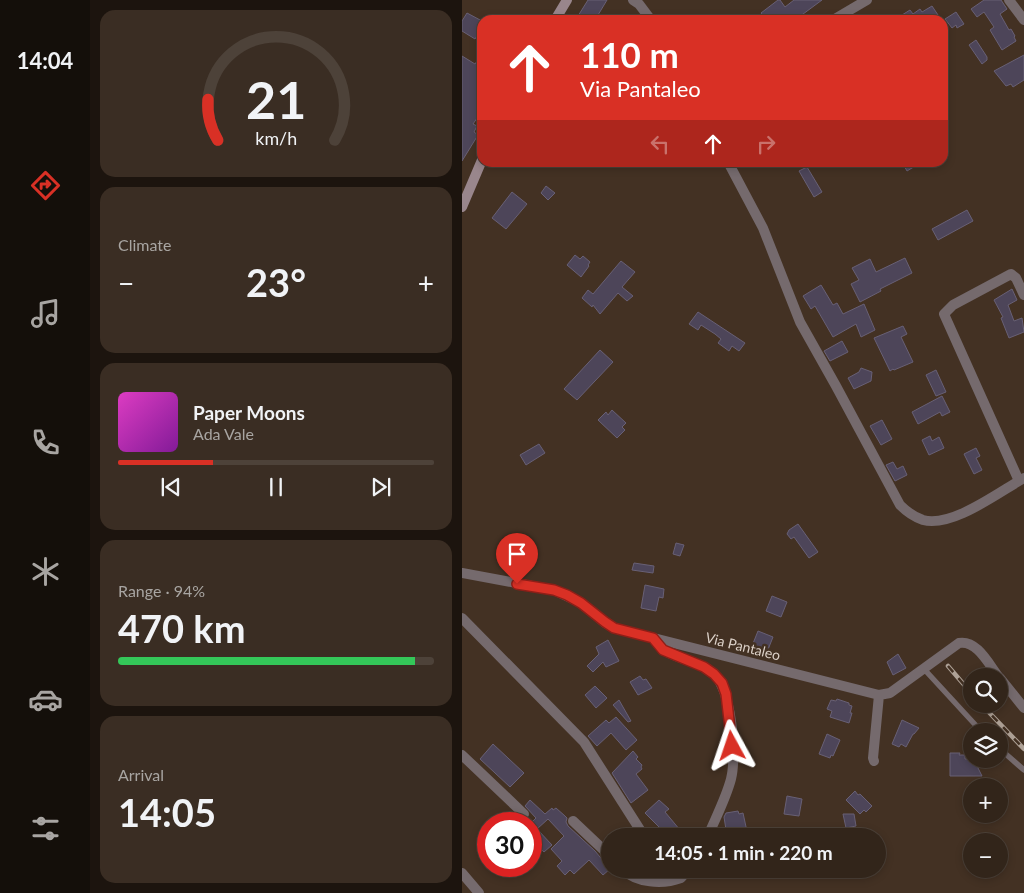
<!DOCTYPE html>
<meta charset="utf-8">
<style>
:root{--surface:#32251a;--page:#3a2d23;--text:#f1f3f6;--muted:#a8a5a2;--line:#4d4239;--accent:#d93025}
body{margin:0;font-family:Lato,sans-serif;background:var(--page);color:var(--text);height:100vh;display:flex;flex-direction:column;font-size:19px;white-space:nowrap}
*{box-sizing:border-box;margin:0}
p{font-size:16px;color:var(--muted)}
.icon{flex:none;width:28px;height:28px;fill:none;stroke:currentColor;stroke-width:2;stroke-linecap:round;stroke-linejoin:round}
.map{position:relative;flex:1;overflow:hidden}
.side{display:flex;flex-direction:column;gap:10px;padding:10px;background:#1c140e;width:372px}
.side>*{flex:none}
.hud{position:absolute;left:15px;top:15px;width:471px;height:152px;border-radius:15px;box-shadow:0 2px 8px #0003,0 0 0 1px var(--line);background:#d93025;color:#fff;overflow:hidden}
.fabs{position:absolute;left:501px;top:668px;display:grid;gap:10px}
.fabs a{display:grid;place-items:center;width:45px;height:45px;border-radius:50%;background:var(--surface);box-shadow:0 2px 8px #0003,0 0 0 1px var(--line);font-size:25px}
.speed{position:absolute;left:15px;top:812px;display:flex;gap:10px;font-size:25px;font-weight:700;text-align:center}
.speed>*{display:grid;place-content:center;width:65px;height:65px;border-radius:50%;background:var(--surface);box-shadow:0 2px 8px #0003,0 0 0 1px var(--line);line-height:1}
.speed .limit{border:8px solid #d22;background:#fff;color:#111}
.pin{position:absolute;display:grid;place-items:center;width:42px;height:42px;color:#fff;margin:-51px -21px;border-radius:50% 50% 50% 0;rotate:-45deg;box-shadow:0 0 5px #0007}
.pin .icon{rotate:45deg}
.me{position:absolute;width:55px;margin:-28px;rotate:355deg;stroke-linejoin:round;filter:drop-shadow(0 0 4px #0008)}
.turn{display:flex;align-items:center;gap:18px;height:105px;padding:0 20px;font-size:22px}
.turn .icon{width:65px;height:65px;stroke-width:2.5}
.turn b{display:block;font-size:35px;line-height:42px}
.lanes{display:flex;align-items:center;height:48px;padding:0 20px;background:#0003;justify-content:center;gap:25px;direction:ltr}
.lanes .off{opacity:.35}
.big{font-size:38px;font-weight:700;line-height:1.1}
.side .widget{flex:1;display:flex;flex-direction:column;justify-content:center;gap:8px;min-width:0;padding:0 18px;border-radius:15px;background:var(--page)}
.side .dial{align-items:center;gap:0}
.dial svg{height:130px;overflow:visible;fill:none;stroke:var(--line);stroke-width:7;stroke-linecap:round;text-anchor:middle}
.dial text{fill:var(--text);stroke:none}
.song{display:flex;align-items:center;gap:15px}
.cover{width:60px;height:60px;border-radius:8px;background:linear-gradient(135deg,hsl(310 70% 55%),hsl(290 70% 35%))}
.played{height:5px;border-radius:2px;background:linear-gradient(90deg,var(--accent) 30%,var(--line) 30%)}
.keys{display:flex;justify-content:space-around;direction:ltr}
.heat{display:flex;justify-content:space-between;align-items:center;font-size:28px;direction:ltr}
.charge{height:8px;border-radius:4px;background:linear-gradient(90deg,#34c759 94%,var(--line) 0)}
.trip{position:absolute;left:139px;top:828px;width:285px;height:50px;border-radius:25px;background:var(--surface);box-shadow:0 2px 8px #0003,0 0 0 1px var(--line);font-weight:700;line-height:50px;text-align:center}
main{display:flex;flex:1;min-height:0}
.dock{display:flex;flex-direction:column;width:90px;justify-content:space-around;align-items:center;background:#140f0a;color:var(--muted)}
.dock .icon{width:35px;height:35px}
.dock .selected{color:var(--accent)}
.dock b{font-size:22px;color:var(--text)}
.map>svg:first-child{display:block}
.building{fill:#4d4559;stroke:#686075}
.lines{fill:none;stroke-linecap:round;stroke-linejoin:round}
.lane{stroke:#756a6d;stroke-width:5.5}
.street{stroke:#756a6d;stroke-width:10}
.secondary{stroke:#99868c;stroke-width:10}
.rail-casing{stroke:#aea196;stroke-width:4.5}
.rail{stroke:#433123;stroke-width:2.5;stroke-dasharray:8;stroke-linecap:butt}
.route-casing{stroke:#8d1f18;stroke-width:12}
.route{stroke:#d93025;stroke-width:9}
.labels{text-anchor:middle;dominant-baseline:central;stroke-width:5;stroke-linejoin:round;paint-order:stroke}
.street-label{font-size:14px;fill:#dbd0c7;stroke:#433123}
</style>
<main>
<nav class="dock">
<b>14:04</b>
<svg class="icon selected" aria-label="directions" viewBox="0 0 24 24"><path d="M12 3l9 9-9 9-9-9zM9 14v-3h6M13 9l2 2-2 2"/></svg>
<svg class="icon" aria-label="music" viewBox="0 0 24 24"><path d="M9 18V5l10-2v13"/><circle cx="6" cy="18" r="3"/><circle cx="16" cy="16" r="3"/></svg>
<svg class="icon" aria-label="phone" viewBox="0 0 24 24"><path d="M5 4h4l2 5-3 2q2 4 5 5l2-3 5 2v4C11 20 4 13 5 4z"/></svg>
<svg class="icon" aria-label="climate" viewBox="0 0 24 24"><path d="M12 3v18M4 7l16 10M4 17L20 7"/></svg>
<svg class="icon" aria-label="car" viewBox="0 0 24 24"><path d="M5 17H2v-5l4-1 3-4h7l3 4 3 1v5h-3M9 17h6M6 11h13"/><circle cx="7" cy="17" r="2"/><circle cx="17" cy="17" r="2"/></svg>
<svg class="icon" aria-label="filters" viewBox="0 0 24 24"><path d="M4 7h16M4 17h16"/><circle cx="9" cy="7" r="2"/><circle cx="15" cy="17" r="2"/></svg>
</nav>
<section class="side">
<div class="widget dial"><svg viewBox="0 0 100 80">
<path d="M14 69A42 42 0 1 1 86 69"/>
<path d="M14 69A42 42 0 0 1 8 44" stroke="#d93025"/>
<text x="50" y="56" font-size="32" font-weight="700">21</text>
<text x="50" y="72" font-size="11">km/h</text>
</svg></div>
<div class="widget"><p>Climate</p>
<div class="heat"><a>−</a><b class="big">23°</b><a>+</a></div>
</div>
<div class="widget">
<div class="song"><i class="cover"></i><div><b>Paper Moons</b><p>Ada Vale</p></div></div>
<div class="played"></div>
<div class="keys"><svg class="icon" aria-label="previous" viewBox="0 0 24 24"><path d="M18 5L8 12l10 7zM5 5v14"/></svg><svg class="icon" aria-label="pause" viewBox="0 0 24 24"><path d="M8 5v14M16 5v14"/></svg><svg class="icon" aria-label="next" viewBox="0 0 24 24"><path d="M6 5l10 7-10 7zM19 5v14"/></svg></div>
</div>
<div class="widget"><p>Range · 94%</p><b class="big">470 km</b><div class="charge"></div></div>
<div class="widget"><p>Arrival</p><b class="big">14:05</b></div>
</section>
<div class="map">
<svg width="562" height="893" viewBox="0 0 562 893">
<rect width="100%" height="100%" fill="#433123"/>
<!-- building -->
<path class="building" d="M126,0H145L133,20H122L116,16Z
M316,0H318L323,7L332,0H360L333,20H305L299,13Z
M522,0H539L545,9L538,14L547,30L549,29L553,36L552,37L554,41L540,50L528,30L532,27L522,12L515,17L509,9Z
M470,6L476,15L467,20H432L448,10L451,14L458,9L460,12Z
M494,12L502,24L495,28L494,25L490,28L483,19Z
M5,13L20,21V28L13,39L0,31V21Z
M514,40L525,57V60L520,64L507,45Z
M20,54V111L11,124L15,126L12,132L16,135L0,161V56L13,64Z
M562,55V80L551,87L549,84L544,86L532,71Z
M440,162H460L445,171Z
M345,167L360,192L352,197L337,171Z
M84,186L93,193L86,200L79,193Z
M50,192L65,204L44,229L30,218Z
M505,210L511,221L476,240L470,229Z
M113,255L118,259L121,256L128,262L126,265L127,266L119,277L105,265Z
M443,258L450,273L418,289L419,291L398,302L389,284L397,280L390,268L408,259L414,272Z
M159,261L173,272L160,287L171,296L165,301L156,293L138,314L131,305L130,307L120,298L126,290L131,294Z
M359,285L371,305L375,303L381,314L402,304L413,330L399,337L394,324L371,337L353,306L349,309L341,296Z
M550,289L555,300L546,305L552,321L560,318L562,332L547,338L539,318L541,317L532,300Z
M236,312L283,343L277,351L270,346L267,351L256,343L259,339L253,334L239,325L236,330L227,324Z
M441,326L445,334L439,337L451,362L432,370L431,369L428,371L412,338Z
M380,341L386,352L368,361L362,351Z
M138,350L151,362L115,400L102,389Z
M399,368L410,372L409,381L392,389L386,378L397,372Z
M474,370L484,392L474,396L464,375Z
M480,396L488,412L480,416L478,412L456,424L450,412Z
M150,410L164,423L160,427L163,430L155,438L136,420L144,412L146,415Z
M420,420L430,439L419,445L408,426Z
M468,436L470,441L477,437L482,448L467,455L460,440Z
M77,444L83,453L64,465L58,455Z
M514,448L518,456L514,458L520,470L512,474L502,454Z
M431,462L435,469L441,466L445,475L433,481L424,465Z
M336,524L356,552L347,558L332,537L329,539L325,534L327,530Z
M214,543L222,545L218,556L211,554Z
M172,563L192,566L191,573L170,570Z
M183,585L202,589L201,598L197,597L194,611L179,608Z
M310,596L325,602L319,617L304,611Z
M296,631L311,637L305,652L290,646Z
M146,640L157,661L144,667L141,662L131,672L125,666L137,654L134,647Z
M436,654L444,668L431,675L425,662Z
M178,676L181,680L184,679L190,688L176,695L168,682Z
M133,686L145,698L134,708L123,695Z
M375,699L387,703V705L390,706L388,713H390L387,723L368,717L370,711L365,709L369,700L374,701Z
M157,700L169,721L166,722L151,705Z
M154,717L175,740L164,750L149,733L135,746L126,736L144,720L147,723Z
M440,720L457,728L452,734H451L444,747L439,744L437,747L430,744Z
M365,734L378,740L371,756L369,755L368,758L357,754Z
M31,744L62,773L48,787L18,759Z
M171,751L176,757L174,759L180,765L179,767L180,769L174,774L186,790L169,803L150,773Z
M488,753H498L497,755H503V759H517L516,768L520,776H488Z
M393,791L396,795L398,794L410,806L404,812L402,810L398,814L384,800Z
M325,796L340,799L337,816L322,814Z
M68,800L83,814L90,808L91,810L94,808L103,816L105,818L104,822L106,826L133,851L148,869L141,875L127,860L112,874L108,870L103,875L95,866L100,861L89,849L102,836L86,819L75,829L90,845L82,852L74,844L77,841L70,834L69,835L68,824L74,818L63,806Z
M197,800L207,809L203,812L218,830L211,836H189L198,828L183,813Z
M276,811L277,814L281,813L286,836H265L262,817L264,813Z
M381,814H392L394,826L384,828Z"/>
<g class="lines">
<!-- lane -->
<path class="lane" d="M462,669L519,731
M538,749L562,770"/>
<!-- street -->
<path class="street" d="M171,0L177,4L189,20
M547,0L562,20
M371,20L405,0
M266,162L301,228L338,322L374,386L438,505C445,512 452,517 461,520C490,528 537,492 562,478
M557,481L482,314L491,305L549,274L554,278L562,295
M0,573L92,590L119,603L143,623L152,628L417,695L428,693L497,643C515,640 526,663 536,676
M0,618L122,742L182,836
M191,638C194,642 198,647 202,650C217,660 236,661 250,672C270,689 275,755 269,779C264,798 254,817 246,836
M538,678L562,708
M0,755L62,814
M412,761L411,758L417,695
M111,821L148,856
M160,869C175,883 200,885 219,878L227,869
M0,873L17,893"/>
<!-- secondary -->
<path class="secondary" d="M93,20L105,0
M0,207L20,160"/>
<!-- rail casing -->
<g class="rail-casing">
<path id="rail" d="M486,666L510,694
M519,704L562,749"/>
</g>
<!-- rail -->
<use href="#rail" class="rail"/>
</g>
<g class="lines">
<!-- route casing -->
<g class="route-casing">
<path id="route" d="M55,584L92,590L105,595L119,603L143,622L152,628L191,638L201,650L242,667L252,674L260,683L264,694L270,746"/>
</g>
<!-- route -->
<use href="#route" class="route"/>
</g>
<g class="labels">
<!-- street labels -->
<g class="street-label">
<text transform="translate(281 646) rotate(14)">Via Pantaleo</text>
</g>
</g>
</svg>
<div class="fabs">
<a><svg class="icon" aria-label="search" viewBox="0 0 24 24"><circle cx="10" cy="10" r="6"/><path d="M15 15l6 6"/></svg></a>
<a><svg class="icon" aria-label="layers" viewBox="0 0 24 24"><path d="M12 4l9 5-9 5-9-5zM3 14l9 5 9-5"/></svg></a>
<a>+</a>
<a>−</a>
</div>
<div class="speed"><div class="limit">30</div></div>
<div class="pin" style="left:55px;top:584px;background:#d93025"><svg class="icon" aria-label="arrive" viewBox="0 0 24 24"><path d="M6 21V4h12l-3 4 3 4H6"/></svg></div>
<svg class="me" style="left:270px;top:746px" viewBox="-20 -20 40 40"><path d="M0-17L14 15 0 8-14 15z" fill="#d93025" stroke="#fff" stroke-width="4"/></svg>
<div class="trip">14:05 · 1 min · 220 m</div>
<div class="hud">
<div class="turn"><svg class="icon" aria-label="ahead" viewBox="0 0 24 24"><path d="M12 20V5M6 11l6-6 6 6"/></svg><div><b>110 m</b>Via Pantaleo</div></div>
<div class="lanes"><svg class="icon off" aria-label="left" viewBox="0 0 24 24"><path d="M17 20v-9H6M10 6l-5 5 5 5"/></svg><svg class="icon" aria-label="ahead" viewBox="0 0 24 24"><path d="M12 20V5M6 11l6-6 6 6"/></svg><svg class="icon off" aria-label="right" viewBox="0 0 24 24"><path d="M7 20v-9h11M14 6l5 5-5 5"/></svg></div>
</div>
</div>
</main>
